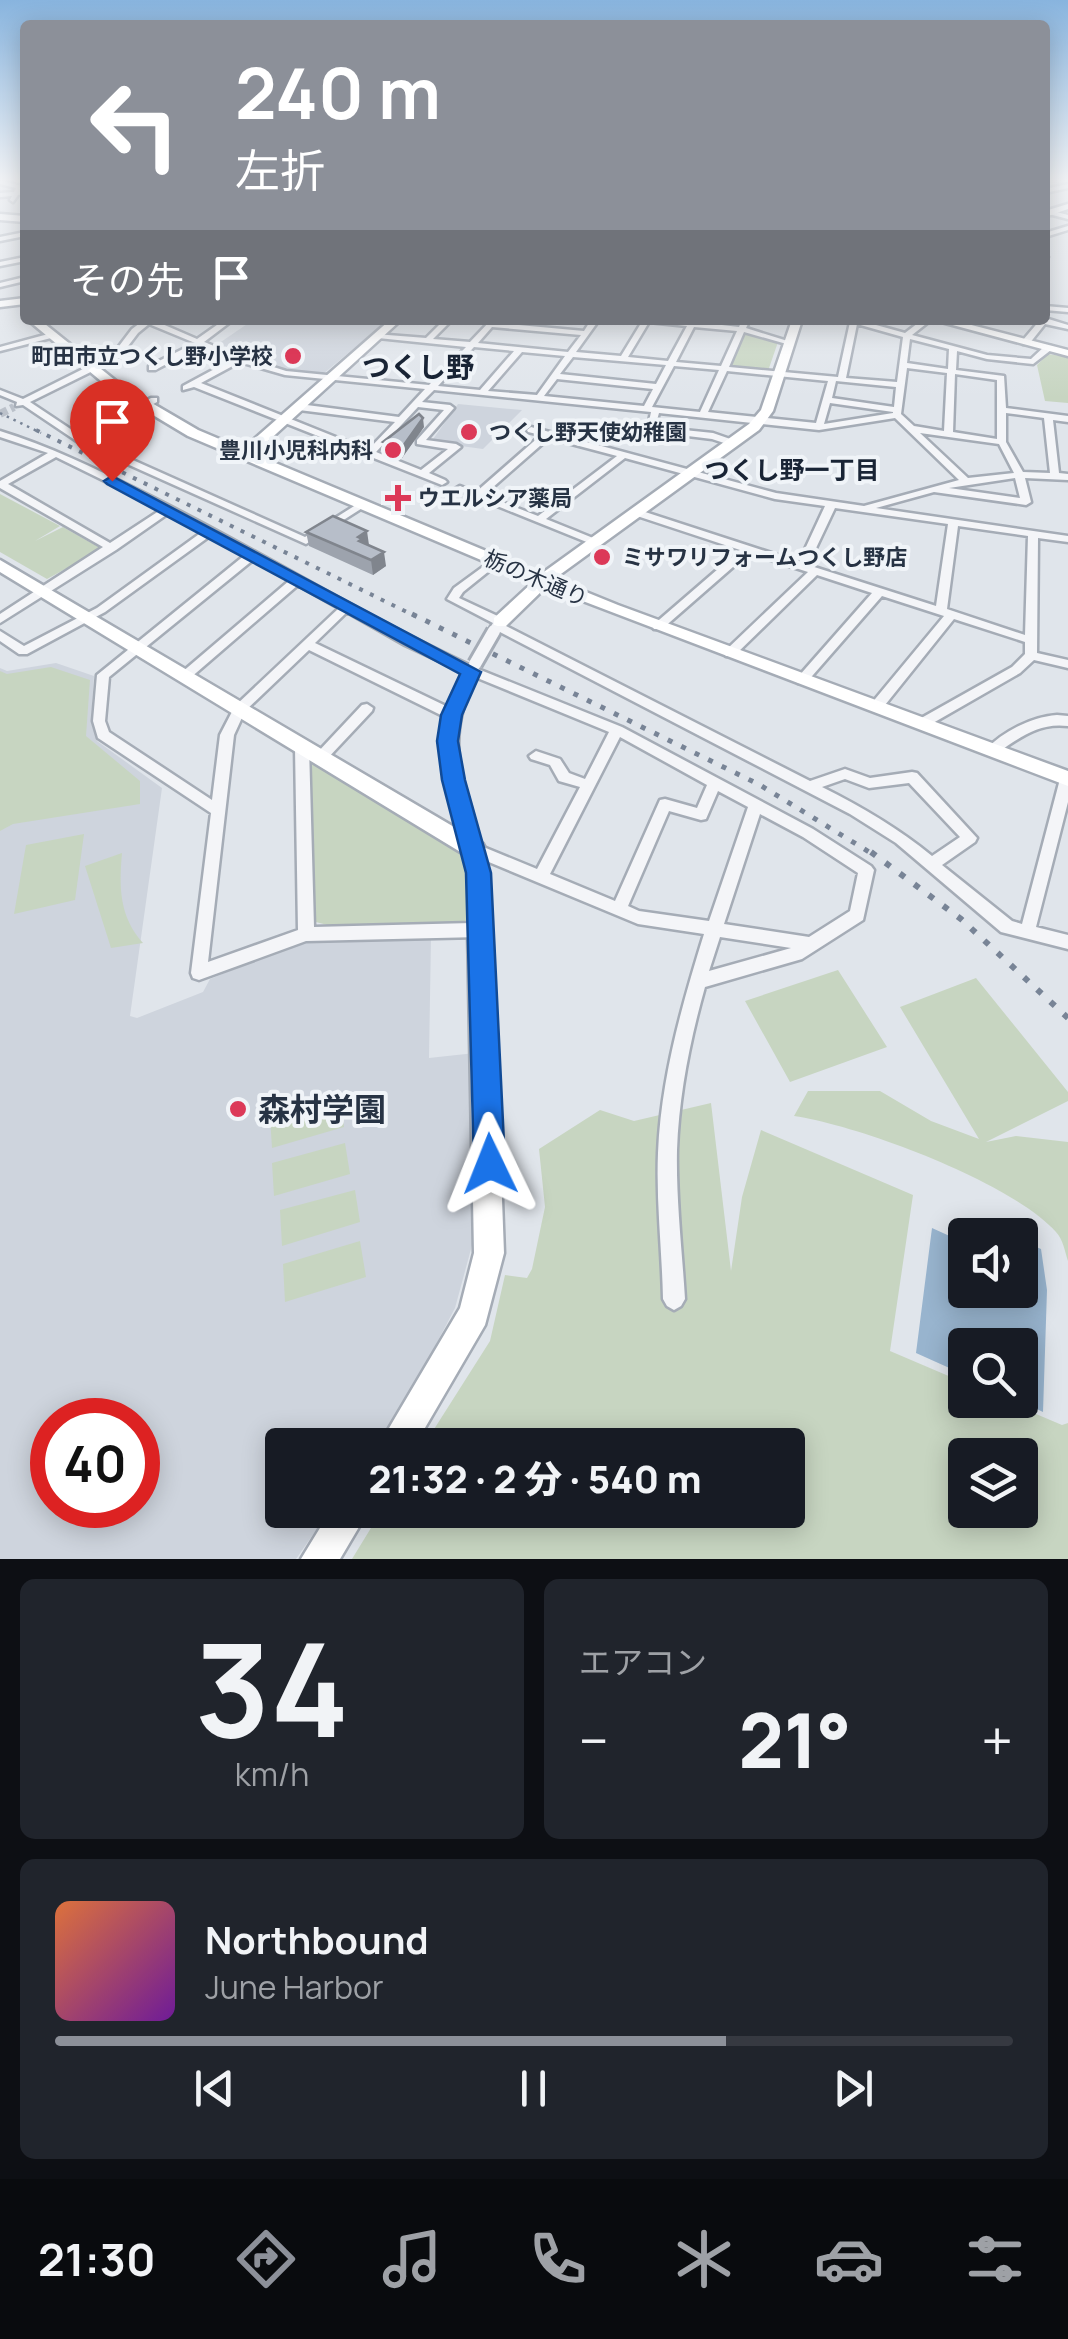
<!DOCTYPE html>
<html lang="ja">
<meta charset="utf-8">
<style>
:root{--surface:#171b24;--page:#20242c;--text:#f1f3f6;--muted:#9ea1a6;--line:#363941;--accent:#8c9099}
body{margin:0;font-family:Manrope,"Noto Sans JP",sans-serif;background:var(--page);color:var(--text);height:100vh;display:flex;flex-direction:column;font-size:38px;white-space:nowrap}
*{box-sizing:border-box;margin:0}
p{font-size:32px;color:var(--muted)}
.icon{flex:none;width:55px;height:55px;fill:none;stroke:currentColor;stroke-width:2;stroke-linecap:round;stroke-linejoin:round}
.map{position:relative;height:1559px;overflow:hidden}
.details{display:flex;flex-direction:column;gap:20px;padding:20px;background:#0d0f14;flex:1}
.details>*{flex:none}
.banner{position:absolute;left:20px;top:20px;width:1030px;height:305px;border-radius:10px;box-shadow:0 5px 25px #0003;background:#8c9099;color:#fff;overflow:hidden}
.tools{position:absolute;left:948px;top:1218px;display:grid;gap:20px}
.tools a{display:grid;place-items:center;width:90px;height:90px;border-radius:10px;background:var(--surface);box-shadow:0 5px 25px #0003;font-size:50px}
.speed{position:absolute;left:30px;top:1398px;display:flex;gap:20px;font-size:50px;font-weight:700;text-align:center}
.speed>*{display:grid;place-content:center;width:130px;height:130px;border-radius:50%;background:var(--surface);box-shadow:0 5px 25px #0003;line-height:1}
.speed .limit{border:15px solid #d22;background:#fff;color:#111}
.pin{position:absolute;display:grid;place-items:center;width:85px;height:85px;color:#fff;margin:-102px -42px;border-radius:50% 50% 50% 0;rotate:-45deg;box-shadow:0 0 10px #0007}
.pin .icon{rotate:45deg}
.me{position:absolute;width:110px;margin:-55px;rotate:358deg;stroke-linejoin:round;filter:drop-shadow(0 0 8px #0008)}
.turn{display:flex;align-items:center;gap:35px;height:210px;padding:0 50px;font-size:45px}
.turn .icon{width:130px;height:130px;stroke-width:2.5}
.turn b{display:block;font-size:70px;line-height:85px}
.then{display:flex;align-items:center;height:95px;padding:0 50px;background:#0003;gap:20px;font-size:38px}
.big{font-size:75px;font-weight:800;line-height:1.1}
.details .tile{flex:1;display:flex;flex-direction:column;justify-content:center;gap:15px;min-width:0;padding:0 35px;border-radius:15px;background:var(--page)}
.details .dial{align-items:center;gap:0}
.dial b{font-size:130px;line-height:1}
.song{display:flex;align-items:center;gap:30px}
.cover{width:120px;height:120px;border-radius:15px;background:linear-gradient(135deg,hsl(20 70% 55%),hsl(280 70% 35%))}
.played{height:10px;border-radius:5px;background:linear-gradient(90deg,var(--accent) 70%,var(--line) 70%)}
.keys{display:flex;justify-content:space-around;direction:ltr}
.heat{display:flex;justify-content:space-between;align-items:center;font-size:55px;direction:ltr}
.details .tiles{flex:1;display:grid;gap:20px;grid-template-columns:1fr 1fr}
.tile:last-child{grid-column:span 2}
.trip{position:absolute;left:265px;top:1428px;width:540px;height:100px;border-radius:10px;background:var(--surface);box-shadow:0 5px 25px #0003;font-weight:800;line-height:100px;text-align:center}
.dock{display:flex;height:160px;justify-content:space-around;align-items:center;background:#090b0e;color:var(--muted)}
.dock .icon{width:70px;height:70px}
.dock .active{color:var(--accent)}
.dock b{font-size:45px;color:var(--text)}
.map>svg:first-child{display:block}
.built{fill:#ced4dd;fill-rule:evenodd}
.green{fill:#c7d5c1;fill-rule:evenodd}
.water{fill:#98b4ce}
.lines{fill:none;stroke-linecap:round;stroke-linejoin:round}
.street-tunnel{stroke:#bbc1ca;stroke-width:8;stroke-dasharray:8 4;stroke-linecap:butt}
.street-casing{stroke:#a5acb6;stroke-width:5}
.secondary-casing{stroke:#a5acb6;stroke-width:5}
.street{fill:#f4f5f8;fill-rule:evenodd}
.secondary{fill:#fff;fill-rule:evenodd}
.rail-far3{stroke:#788496;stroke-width:2.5;stroke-dasharray:2.5 5;stroke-linecap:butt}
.rail-far2{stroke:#788496;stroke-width:4;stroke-dasharray:4 8;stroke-linecap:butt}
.rail-far1{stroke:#788496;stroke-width:5;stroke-dasharray:5 10;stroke-linecap:butt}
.rail{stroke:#788496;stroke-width:6;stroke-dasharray:6 12;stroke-linecap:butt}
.street-bridge-casing{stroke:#a5acb6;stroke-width:18;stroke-linecap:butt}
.street-bridge{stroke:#f4f5f8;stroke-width:12}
.wall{fill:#9da3ad}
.shaded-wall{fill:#80858d}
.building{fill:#b7bec9;stroke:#80858d;stroke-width:2.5}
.route{fill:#1a73e8;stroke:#114b97;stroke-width:2.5}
.poi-dot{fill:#dc3958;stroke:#f0f4f8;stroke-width:4}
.labels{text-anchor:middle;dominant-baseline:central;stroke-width:8;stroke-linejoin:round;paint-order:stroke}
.far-poi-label{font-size:22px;font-weight:bold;fill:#273344;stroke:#f0f4f8;text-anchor:start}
.far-street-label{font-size:22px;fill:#273344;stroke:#f0f4f8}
.far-neighbourhood-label{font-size:25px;font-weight:bold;fill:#192435;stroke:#f0f4f8}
.far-quarter-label{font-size:28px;font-weight:bold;fill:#192435;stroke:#f0f4f8}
.near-poi-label{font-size:32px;font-weight:bold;fill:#273344;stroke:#f0f4f8;text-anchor:start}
</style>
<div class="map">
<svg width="1068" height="1559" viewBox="0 0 1068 1559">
<rect width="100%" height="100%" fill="#e0e5eb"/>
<!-- built -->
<path class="built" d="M253,320H388L323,374L264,366L215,346Z
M458,404L522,410L483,449L431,442Z
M56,663L94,676L91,722L97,741L162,788L130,1016L137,1018L203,992L210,979L307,940L431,937L429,1058L475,1053L479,1159L474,1238L455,1308L410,1394L375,1445H282V1510H330L296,1559H0V668L7,671ZM52,1420H138V1505H52Z"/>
<!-- green -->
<path class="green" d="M744,332L778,342L768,371L730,367Z
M1048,354L1068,357V403L1045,401L1037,365Z
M0,494L60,526L35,541L63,527L102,549L47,579L0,552Z
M51,667L90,680L86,736L140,781V804L13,824L0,831V671L7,674Z
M316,764L466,856L470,924L339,928L312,921L308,766Z
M84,834L75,900L14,914L26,845Z
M122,853C119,887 119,916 143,943L111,948L85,866Z
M838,970L887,1047L790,1082L745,1001Z
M976,978L1068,1092V1101L986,1142L1016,1136L1068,1142V1261C1065,1252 1063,1239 1056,1232C1011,1182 861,1126 794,1116L808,1091H880L931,1121L979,1139L900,1007Z
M340,1098L344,1127L272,1148L270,1117Z
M711,1103L731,1271L742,1197L761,1130L913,1195L890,1351L965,1383V1400H1003L1062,1425L1068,1423V1559H352L382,1510H788V1445H424L490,1341L505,1275L527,1278L532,1269L545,1207L539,1149L600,1110L634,1121ZM965,1455H1020V1510H965Z
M345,1143L350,1174L274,1196L272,1163Z
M355,1190L360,1222L282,1246L280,1210Z
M360,1241L366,1277L285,1302L283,1264Z"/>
<!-- water -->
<path class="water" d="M932,1228L965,1243V1290H1020V1240L1041,1249L1047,1290L1043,1412L1018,1400L1020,1345H965V1375L916,1353Z"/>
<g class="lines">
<!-- street-tunnel -->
<path class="street-tunnel" d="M0,414L14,407"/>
<!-- street casing -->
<g class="street-casing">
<path id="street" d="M0,180L21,186L20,192H25V194L18,195L13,202L10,200L12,196L0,197V193L14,192L16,188L0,184Z
M1068,184V188L1045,193V189Z
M1045,209L1068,215V219L1045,213Z
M1068,226V230L1045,237V233Z
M25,232V236L0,241V237Z
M1045,253L1048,257L1045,259Z
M25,257V261L0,266V262Z
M25,277V281L0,287V283Z
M1045,306L1068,308V312L1045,310Z
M1045,318L1068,325V329L1045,324L1029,344H1023V340L1040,320H1045Z
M144,320H153L197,339L224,320H233L204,342L242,357L286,371L429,385L466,347L378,338H375V334L426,338L444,320H452L433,339L470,342L491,320H499L496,323L584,331L591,320H599L576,352L621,356L643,320L689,322L698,320L696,322L739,327L742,320H750L746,328L794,343L790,345L744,332L729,367L838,377L850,322L846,320H858L905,333L922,320H931L912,335L987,355L1031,359L1045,346H1051V350L1033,364L987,359L957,351L956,370L1004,376L1006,408L1068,416V422L1053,420L1059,473L1068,474V480L1025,478L1031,502L1026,505L934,492L876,508L1068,536V542L1038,538L1037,653L1068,660V668L1034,660L1020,673L926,727H916L915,724L916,721L1012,667L1025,654V642L954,619L881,710H871L870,707L871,704L944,616L882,596L806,683H798L796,680L798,677L872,593L817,575L734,656H726L724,653L726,650L808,572L749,553L662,629H654L652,626L740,550L631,514V510H639L799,562L825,506L775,499L625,458L546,519L598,540L599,542L594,545L455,489L460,486L476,492L541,435L528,432L527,430L531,427L776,493L864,506L959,480L895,418L819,430L659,413L655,427L713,433L736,441V445L733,446L712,439L647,431L651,412L434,390L422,402L450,405L454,408L426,440L456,444L461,447L429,473L445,480L447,482L442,485L194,387L183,390V386L233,359L201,346L155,370H149V366L195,343L149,324L138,333L119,358L30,402L81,436L151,398H157V402L88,440L305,537L359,503L367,505L306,544L78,442L23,405L16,406L17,402L0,395V390L23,399L113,354L132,329ZM649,322L687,326L668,361L628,357ZM857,324L903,337L897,382L846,378ZM492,327L581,335L568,352L478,343ZM694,327L737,331L721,366L676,362ZM910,339L949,349L948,369L907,363ZM474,347L514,351L480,390L438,386ZM522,352L565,356L537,395L488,391ZM573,357L666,365L656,384L560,374ZM240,362L285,375L425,389L399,417L299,404L295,407L299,410L395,422L368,450L201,383ZM674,366L719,370L700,412L652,407ZM907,368L947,373L944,431L914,426L901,414ZM727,371L828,381L816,423L708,412ZM955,374L997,380V439L953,432ZM557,379L653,389L644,406L544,396ZM836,381L896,387L894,407L832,398ZM830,403L893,412V413L824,424ZM418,407L444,410L417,440V444L448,449L421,470L376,452ZM1006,413L1044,418L1050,473L1023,472L1006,442ZM920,433L999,444L1014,473L968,478ZM549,438L617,456L538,516L484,495ZM1015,478L1020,498L949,488ZM835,508L948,524L936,606L808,565ZM958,526L1028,536L1025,635L947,609Z
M52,333L56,335L55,337L0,351V347Z
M0,431C49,446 94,468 140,491C252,546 355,612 469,665L474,662L478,663V669L622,727L813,829L871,866L874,870L863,920L802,959L705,987C690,1040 679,1095 677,1150C676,1200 682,1249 685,1299L681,1306L674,1310L667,1306L663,1299C662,1250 656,1201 658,1153C661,1078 682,1005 704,934L638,924L484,860C488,883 492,913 486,935L480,937L306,941L199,980L193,978L191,973L211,813L98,738L93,721L97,675L245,555L210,536L105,612L27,654H19L0,641V631L24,646L97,608L202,532L169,513L116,550L0,623V614L103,547L0,488V481L48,453L0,437ZM56,457L162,509L110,543L8,484ZM253,560L290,580L181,673L179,676L181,679H189L298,585L339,608L235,706L220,735L212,800L109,732L105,721L109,677ZM347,612L405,645L465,673L450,708L315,643ZM309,650L447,718C439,764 458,806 467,851C472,875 472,899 472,923L314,927L309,747L302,742L295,747L298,930L208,962L234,735L245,711ZM475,677L609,732L585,779L569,773L560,759L536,751L529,756L531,759L550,765L559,781L580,787L537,869L481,846C465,777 442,747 475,677ZM620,737L707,785L697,808L665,799L660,800L615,901L550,874ZM718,791L748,807L709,921L639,911L628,906L669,811L701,820L706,819ZM760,814L803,837L858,873L850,911L809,937L724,924ZM720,937L791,948L709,971Z
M495,558L499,559V563L463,592L459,598L504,619L506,622L504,625L810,781L845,769L870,778L912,772L917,773L977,838L975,842L942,865L1012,921L1022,924L1060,779L1062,775L1068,774V802L1036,927L1068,935V949L1001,932L896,843L850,814L500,632L491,633L489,630L493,623L447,599L454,588ZM845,779L869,788L909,783L960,837L932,856C898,828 862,807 822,787Z
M367,704L373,708L372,711L326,760H316L314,757L316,754L362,705Z
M1057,715L1068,716V726C1039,722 1019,738 997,753L992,755L985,750C1004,731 1031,717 1057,715Z"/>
</g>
<!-- secondary casing -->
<g class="secondary-casing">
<path id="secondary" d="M1068,204V209L1045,217V211Z
M0,214L25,216V222L0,220Z
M25,298V304L0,307V301Z
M28,320H40L121,385L198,430L243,449L390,320H401L254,454L541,574L749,424L761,410L792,320H802L773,411L759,430L554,579L618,605L1068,771V786L546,587L506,626H494V618L533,582L188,436L113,391Z
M934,320H952L1068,350V356Z
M0,560L483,844L486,850L483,856L475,859L467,856L0,572Z
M480,920L488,923L492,930L504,1253L485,1325L415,1445H379L460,1308L474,1253L468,930L472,923Z
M331,1510H369L340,1559H301Z"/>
</g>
<!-- street -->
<use href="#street" class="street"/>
<!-- secondary -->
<use href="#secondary" class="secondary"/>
<!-- rail-far3 -->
<path class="rail-far3" d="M0,413L41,433"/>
<!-- rail-far2 -->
<path class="rail-far2" d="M36,430L417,617"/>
<!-- rail-far1 -->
<path class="rail-far1" d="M412,614L760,785L874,855"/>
<!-- rail -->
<path class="rail" d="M871,852L961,919L1068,1018"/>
<!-- street-bridge casing -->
<g class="street-bridge-casing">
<path id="street-bridge" d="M475,664L494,631"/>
</g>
<!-- street-bridge -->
<use href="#street-bridge" class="street-bridge"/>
</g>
<!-- wall -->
<path class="wall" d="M424,427L402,458L384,451L383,442Z
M306,532L369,545L386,566L373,575L309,546Z"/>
<!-- shaded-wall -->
<path class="shaded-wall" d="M423,418L424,427L402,458L401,449Z
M367,531L369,545L361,550L358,537Z
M384,552L386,566L373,575L371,560Z"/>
<!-- building -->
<path class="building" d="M419,414L423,418L401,449L383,442Z
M333,516L367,531L358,537L362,539L359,541L384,552L371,560L306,532Z"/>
<!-- sky -->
<linearGradient id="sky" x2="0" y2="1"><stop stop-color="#88b4de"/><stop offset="0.45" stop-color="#f1f3f6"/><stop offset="1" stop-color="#f1f3f6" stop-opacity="0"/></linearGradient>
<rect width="1068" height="398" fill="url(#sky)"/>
<!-- route -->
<path class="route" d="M112,476L481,672L462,715L458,741L465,780L491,873L505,1164L501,1175L490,1180L478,1175L474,1164L466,873L442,780L437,741L441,715L460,674L107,484L104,481Z"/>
<!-- markers -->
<g class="poi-dot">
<circle cx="293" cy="356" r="10"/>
<circle cx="469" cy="432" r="10"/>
<circle cx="393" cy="450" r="10"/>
<path d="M393 483h10v10h10v10h-10v10h-10v-10h-10v-10h10z"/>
<circle cx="602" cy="557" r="10"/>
<circle cx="238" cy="1109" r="10"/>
</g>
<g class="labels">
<!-- far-poi labels -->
<g class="far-poi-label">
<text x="273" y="356" text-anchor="end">町田市立つくし野小学校</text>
<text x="489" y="432">つくし野天使幼稚園</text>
<text x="373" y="450" text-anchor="end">豊川小児科内科</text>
<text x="418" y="498">ウエルシア薬局</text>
<text x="622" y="557">ミサワリフォームつくし野店</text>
</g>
<!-- far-street labels -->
<g class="far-street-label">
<text transform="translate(536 578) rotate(23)">栃の木通り</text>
</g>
<!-- far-neighbourhood labels -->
<g class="far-neighbourhood-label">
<text x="792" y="469">つくし野一丁目</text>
</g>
<!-- far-quarter labels -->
<g class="far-quarter-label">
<text x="418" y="366">つくし野</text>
</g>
<!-- near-poi labels -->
<g class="near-poi-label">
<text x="258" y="1109">森村学園</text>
</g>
</g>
</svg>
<div class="tools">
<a><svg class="icon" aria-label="sound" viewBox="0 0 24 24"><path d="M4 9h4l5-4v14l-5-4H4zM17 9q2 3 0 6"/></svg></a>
<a><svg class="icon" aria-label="search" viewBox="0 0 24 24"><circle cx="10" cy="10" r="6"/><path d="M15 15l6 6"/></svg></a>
<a><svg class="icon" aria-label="layers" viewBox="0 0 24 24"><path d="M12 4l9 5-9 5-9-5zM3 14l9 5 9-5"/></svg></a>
</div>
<div class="speed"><div class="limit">40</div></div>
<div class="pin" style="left:112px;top:481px;background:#d93025"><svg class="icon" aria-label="arrive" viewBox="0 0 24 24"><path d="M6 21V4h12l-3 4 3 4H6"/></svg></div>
<svg class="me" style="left:490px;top:1164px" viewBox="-20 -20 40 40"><path d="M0-17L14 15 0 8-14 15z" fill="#1a73e8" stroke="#fff" stroke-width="4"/></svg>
<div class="trip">21:32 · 2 分 · 540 m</div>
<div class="banner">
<div class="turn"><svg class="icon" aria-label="left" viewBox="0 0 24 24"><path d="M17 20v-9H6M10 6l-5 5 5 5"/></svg><div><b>240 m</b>左折</div></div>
<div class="then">その先<svg class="icon" aria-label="arrive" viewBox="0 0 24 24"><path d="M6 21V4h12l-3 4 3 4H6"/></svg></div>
</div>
</div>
<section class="details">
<div class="tiles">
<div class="tile dial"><b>34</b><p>km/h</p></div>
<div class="tile"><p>エアコン</p>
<div class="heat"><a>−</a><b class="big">21°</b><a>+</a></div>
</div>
<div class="tile">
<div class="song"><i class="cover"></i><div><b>Northbound</b><p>June Harbor</p></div></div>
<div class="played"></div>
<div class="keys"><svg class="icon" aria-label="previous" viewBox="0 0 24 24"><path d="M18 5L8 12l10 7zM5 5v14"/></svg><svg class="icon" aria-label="pause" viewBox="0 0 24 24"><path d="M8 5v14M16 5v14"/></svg><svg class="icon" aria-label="next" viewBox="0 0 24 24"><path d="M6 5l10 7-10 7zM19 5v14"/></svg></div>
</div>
</div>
</section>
<nav class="dock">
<b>21:30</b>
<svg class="icon active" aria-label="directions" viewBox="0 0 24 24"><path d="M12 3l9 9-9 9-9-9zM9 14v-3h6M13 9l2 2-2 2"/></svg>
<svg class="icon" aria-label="music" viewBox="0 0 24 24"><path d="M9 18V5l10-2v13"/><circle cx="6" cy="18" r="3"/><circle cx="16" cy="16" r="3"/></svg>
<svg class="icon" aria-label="phone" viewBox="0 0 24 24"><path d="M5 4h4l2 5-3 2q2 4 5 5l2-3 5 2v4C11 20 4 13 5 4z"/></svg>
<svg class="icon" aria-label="climate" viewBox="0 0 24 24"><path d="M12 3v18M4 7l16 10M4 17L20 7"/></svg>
<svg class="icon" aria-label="car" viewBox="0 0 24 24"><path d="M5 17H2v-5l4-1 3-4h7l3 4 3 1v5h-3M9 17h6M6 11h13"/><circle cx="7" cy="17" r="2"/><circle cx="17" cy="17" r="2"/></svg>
<svg class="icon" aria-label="filters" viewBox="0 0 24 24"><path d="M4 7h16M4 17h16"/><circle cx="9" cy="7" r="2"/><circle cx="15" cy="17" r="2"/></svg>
</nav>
